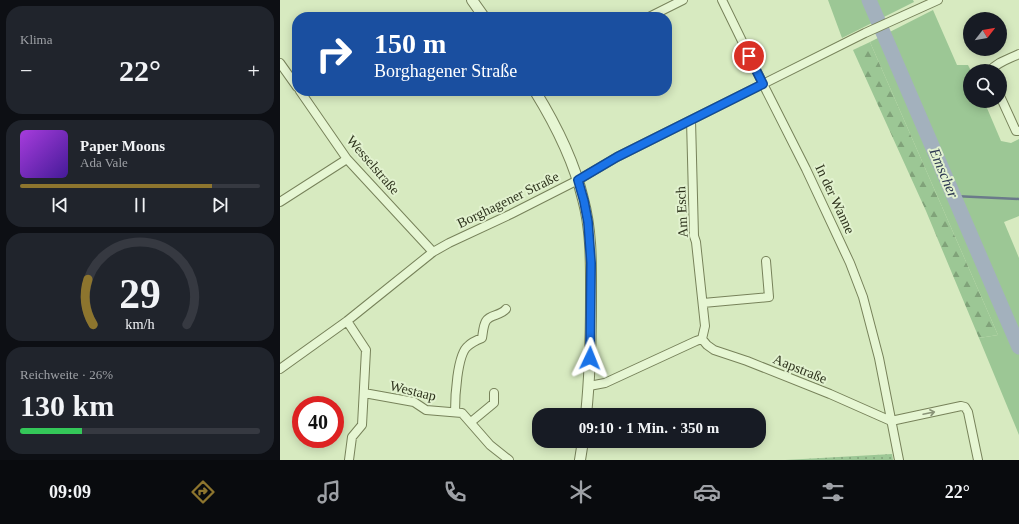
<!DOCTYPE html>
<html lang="de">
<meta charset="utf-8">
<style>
:root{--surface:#171b24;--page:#20242c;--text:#f1f3f6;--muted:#9ea1a6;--line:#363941;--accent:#8d752e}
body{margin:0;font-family:Georgia,serif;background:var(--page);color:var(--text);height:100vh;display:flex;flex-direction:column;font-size:15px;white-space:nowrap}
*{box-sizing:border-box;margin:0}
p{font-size:13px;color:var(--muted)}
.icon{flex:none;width:22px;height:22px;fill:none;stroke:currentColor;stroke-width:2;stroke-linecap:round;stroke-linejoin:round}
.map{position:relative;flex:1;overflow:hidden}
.side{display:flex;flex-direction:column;gap:6px;padding:6px;background:#0d0f14;width:280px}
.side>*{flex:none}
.guide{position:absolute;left:12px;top:12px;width:380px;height:84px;border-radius:16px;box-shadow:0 2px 10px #0003;background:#1a4fa0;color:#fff;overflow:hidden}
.needle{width:26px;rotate:59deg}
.tools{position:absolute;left:683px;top:12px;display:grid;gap:8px}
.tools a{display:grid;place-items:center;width:44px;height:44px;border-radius:50%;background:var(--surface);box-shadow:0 2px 10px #0003;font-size:20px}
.speed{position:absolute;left:12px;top:396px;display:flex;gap:8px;font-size:20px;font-weight:700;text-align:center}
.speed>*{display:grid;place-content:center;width:52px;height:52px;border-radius:50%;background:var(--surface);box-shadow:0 2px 10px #0003;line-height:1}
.speed .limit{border:6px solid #d22;background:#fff;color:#111}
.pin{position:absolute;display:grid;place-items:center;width:34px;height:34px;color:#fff;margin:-17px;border:2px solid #fff;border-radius:50%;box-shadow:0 1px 4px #0007}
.me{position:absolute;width:44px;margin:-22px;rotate:2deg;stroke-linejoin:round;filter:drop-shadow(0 0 3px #0008)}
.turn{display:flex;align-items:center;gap:14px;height:84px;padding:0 16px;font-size:18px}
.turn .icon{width:52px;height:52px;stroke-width:2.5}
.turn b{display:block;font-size:28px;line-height:34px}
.big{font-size:30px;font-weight:700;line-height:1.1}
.side .card{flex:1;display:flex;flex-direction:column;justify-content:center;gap:6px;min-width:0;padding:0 14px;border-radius:16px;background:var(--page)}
.side .dial{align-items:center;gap:0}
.dial svg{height:104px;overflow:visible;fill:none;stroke:var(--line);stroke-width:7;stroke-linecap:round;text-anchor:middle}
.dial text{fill:var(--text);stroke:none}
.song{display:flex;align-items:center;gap:12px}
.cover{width:48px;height:48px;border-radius:6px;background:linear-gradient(135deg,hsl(280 70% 55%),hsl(260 70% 35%))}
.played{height:4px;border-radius:2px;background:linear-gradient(90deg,var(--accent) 80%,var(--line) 80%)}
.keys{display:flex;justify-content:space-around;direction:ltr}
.heat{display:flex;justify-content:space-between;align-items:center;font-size:22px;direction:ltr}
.charge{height:6px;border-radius:3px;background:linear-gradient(90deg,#34c759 26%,var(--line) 0)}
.trip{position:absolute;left:252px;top:408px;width:234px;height:40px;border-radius:16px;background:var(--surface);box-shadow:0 2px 10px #0003;font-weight:700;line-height:40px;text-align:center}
.tabs{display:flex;height:64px;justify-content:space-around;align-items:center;background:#090b0e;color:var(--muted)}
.tabs .icon{width:28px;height:28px}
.tabs .selected{color:var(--accent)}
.tabs b{font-size:18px;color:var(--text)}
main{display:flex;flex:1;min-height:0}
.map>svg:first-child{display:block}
.grass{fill:#9cc795}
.forest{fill:url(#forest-firs)}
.park{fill:url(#park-dots)}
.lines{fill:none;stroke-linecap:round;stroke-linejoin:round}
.stream{stroke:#6b7a8a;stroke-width:2.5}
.river{stroke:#a3b1bd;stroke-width:15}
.minor-casing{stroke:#77825a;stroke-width:10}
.tertiary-casing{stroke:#77825a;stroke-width:12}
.minor{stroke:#e6f6d3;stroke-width:8}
.tertiary{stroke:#e6f6d3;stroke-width:10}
.oneway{stroke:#8a9478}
.route-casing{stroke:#114b97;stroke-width:10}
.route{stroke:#1a73e8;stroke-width:7}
.labels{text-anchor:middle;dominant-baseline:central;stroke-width:4;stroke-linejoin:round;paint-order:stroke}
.street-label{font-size:14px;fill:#2e331d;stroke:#e2f2cf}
.water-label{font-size:15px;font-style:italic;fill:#2d3852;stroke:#e2f2cf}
</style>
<main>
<section class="side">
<div class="card"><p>Klima</p>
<div class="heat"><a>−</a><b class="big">22°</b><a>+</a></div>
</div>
<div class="card">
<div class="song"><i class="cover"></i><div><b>Paper Moons</b><p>Ada Vale</p></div></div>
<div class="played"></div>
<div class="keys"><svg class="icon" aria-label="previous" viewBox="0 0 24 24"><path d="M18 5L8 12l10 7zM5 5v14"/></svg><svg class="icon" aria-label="pause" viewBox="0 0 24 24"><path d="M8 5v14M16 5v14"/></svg><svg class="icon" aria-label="next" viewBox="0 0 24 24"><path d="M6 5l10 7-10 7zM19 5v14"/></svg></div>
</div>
<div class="card dial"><svg viewBox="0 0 100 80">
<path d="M14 69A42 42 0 1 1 86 69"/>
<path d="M14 69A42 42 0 0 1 10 34" stroke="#8d752e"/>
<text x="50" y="56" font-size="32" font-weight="700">29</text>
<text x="50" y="72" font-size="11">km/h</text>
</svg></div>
<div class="card"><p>Reichweite · 26%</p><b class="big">130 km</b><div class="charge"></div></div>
</section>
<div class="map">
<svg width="739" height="460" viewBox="0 0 739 460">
<defs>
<pattern id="forest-firs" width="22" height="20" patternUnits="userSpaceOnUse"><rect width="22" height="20" fill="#9cc795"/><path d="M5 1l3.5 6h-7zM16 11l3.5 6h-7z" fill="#80a279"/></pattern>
<pattern id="park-dots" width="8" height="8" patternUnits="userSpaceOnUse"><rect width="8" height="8" fill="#9cc795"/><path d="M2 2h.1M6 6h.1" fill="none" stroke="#80a279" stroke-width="1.8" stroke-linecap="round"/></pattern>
</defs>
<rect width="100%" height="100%" fill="#d7eac0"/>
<!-- grass -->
<path class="grass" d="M548,0H633L634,2L562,38Z
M653,10L677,65H688L691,71H690V101H704L721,141L731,143L739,139V216L724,222L739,258V435L699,338L718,335L590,42Z"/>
<!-- forest -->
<path class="forest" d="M590,42L718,335L699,338L646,211L573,50Z"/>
<!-- park -->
<path class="park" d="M612,454L613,460H505Z"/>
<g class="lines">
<!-- stream -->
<path class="stream" d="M674,196L739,199"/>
<!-- river -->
<path class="river" d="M589,0L739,347"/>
<!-- minor casing -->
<g class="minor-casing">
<path id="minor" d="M442,0L483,84L526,169L570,263L583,297L599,358L619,460
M369,17L403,0
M0,63L17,87
M710,71C717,62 729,59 739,54
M20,91L67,159L153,252
M720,96L736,131H739
M411,120L414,236L416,242L425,326L422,339
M0,202L67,159
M423,303L489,297L486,261
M67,321L86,350L82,425L72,437L69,460
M422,339L427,345L434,350L467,361L550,394L611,421
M0,369L67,321L153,252L169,243L231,214L298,180L337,157L585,33L658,0
M309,386L325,383L416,341L422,339
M84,393L134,402L146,410L182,413L210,445L229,460
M175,412C175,398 177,354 188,346C192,342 197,340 202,338C203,333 203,326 206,321C210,314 221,316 226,309
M611,421L681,406L685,407L688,412L698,460
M191,422L214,403V393"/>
</g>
<!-- tertiary casing -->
<g class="tertiary-casing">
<path id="tertiary" d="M192,0L204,17
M255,91C276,125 294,161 303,199C312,232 311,266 311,299C311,338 310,376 306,415
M300,460L303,441"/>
</g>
<!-- minor -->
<use href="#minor" class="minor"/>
<!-- tertiary -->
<use href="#tertiary" class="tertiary"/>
</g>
<!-- one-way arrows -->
<defs><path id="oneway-shaft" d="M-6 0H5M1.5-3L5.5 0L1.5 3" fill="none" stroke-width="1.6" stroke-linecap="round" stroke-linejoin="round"/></defs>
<use class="oneway" href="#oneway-shaft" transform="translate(649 413) rotate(-12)"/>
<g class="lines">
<!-- route casing -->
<g class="route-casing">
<path id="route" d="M310,358L311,263L308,222L304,201L298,180L337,157L483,84L469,56"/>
</g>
<!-- route -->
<use href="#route" class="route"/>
</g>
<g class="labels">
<!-- street labels -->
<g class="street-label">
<text transform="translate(93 165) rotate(49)">Wesselstraße</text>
<text transform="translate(555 199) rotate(65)">In der Wanne</text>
<text transform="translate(228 200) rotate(-26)">Borghagener Straße</text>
<text transform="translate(402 212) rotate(-93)">Am Esch</text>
<text transform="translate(520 369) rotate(22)">Aapstraße</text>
<text transform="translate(133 391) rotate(14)">Westaap</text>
</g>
<!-- water labels -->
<g class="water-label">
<text transform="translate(664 173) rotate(67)">Emscher</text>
</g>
</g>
</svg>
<div class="tools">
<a><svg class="needle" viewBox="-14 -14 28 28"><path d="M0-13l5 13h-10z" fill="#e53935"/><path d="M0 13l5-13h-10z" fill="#9ea1a6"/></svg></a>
<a><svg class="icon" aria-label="search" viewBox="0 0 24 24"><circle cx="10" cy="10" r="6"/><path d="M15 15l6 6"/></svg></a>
</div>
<div class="speed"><div class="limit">40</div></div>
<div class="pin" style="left:469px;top:56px;background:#d93025"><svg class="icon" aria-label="arrive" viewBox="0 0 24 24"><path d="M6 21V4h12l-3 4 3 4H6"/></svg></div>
<svg class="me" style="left:310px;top:358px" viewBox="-20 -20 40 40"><path d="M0-17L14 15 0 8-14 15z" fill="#1a73e8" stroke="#fff" stroke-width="4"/></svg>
<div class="trip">09:10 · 1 Min. · 350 m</div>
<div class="guide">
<div class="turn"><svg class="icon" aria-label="right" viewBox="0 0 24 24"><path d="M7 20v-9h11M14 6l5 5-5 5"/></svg><div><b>150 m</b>Borghagener Straße</div></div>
</div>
</div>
</main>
<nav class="tabs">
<b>09:09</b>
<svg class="icon selected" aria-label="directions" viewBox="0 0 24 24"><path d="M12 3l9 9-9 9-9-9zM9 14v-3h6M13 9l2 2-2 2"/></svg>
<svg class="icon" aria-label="music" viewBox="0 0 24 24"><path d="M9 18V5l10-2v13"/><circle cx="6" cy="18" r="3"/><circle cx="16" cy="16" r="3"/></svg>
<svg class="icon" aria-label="phone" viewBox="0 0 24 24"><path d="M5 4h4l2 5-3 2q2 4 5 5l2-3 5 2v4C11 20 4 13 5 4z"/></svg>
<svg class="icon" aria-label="climate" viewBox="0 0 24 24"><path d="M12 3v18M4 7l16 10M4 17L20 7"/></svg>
<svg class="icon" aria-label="car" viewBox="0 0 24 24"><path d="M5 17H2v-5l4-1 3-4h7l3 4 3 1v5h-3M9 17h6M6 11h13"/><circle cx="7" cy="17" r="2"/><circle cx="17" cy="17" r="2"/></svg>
<svg class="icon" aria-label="filters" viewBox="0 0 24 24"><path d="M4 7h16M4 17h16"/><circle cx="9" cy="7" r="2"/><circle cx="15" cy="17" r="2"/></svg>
<b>22°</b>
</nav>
